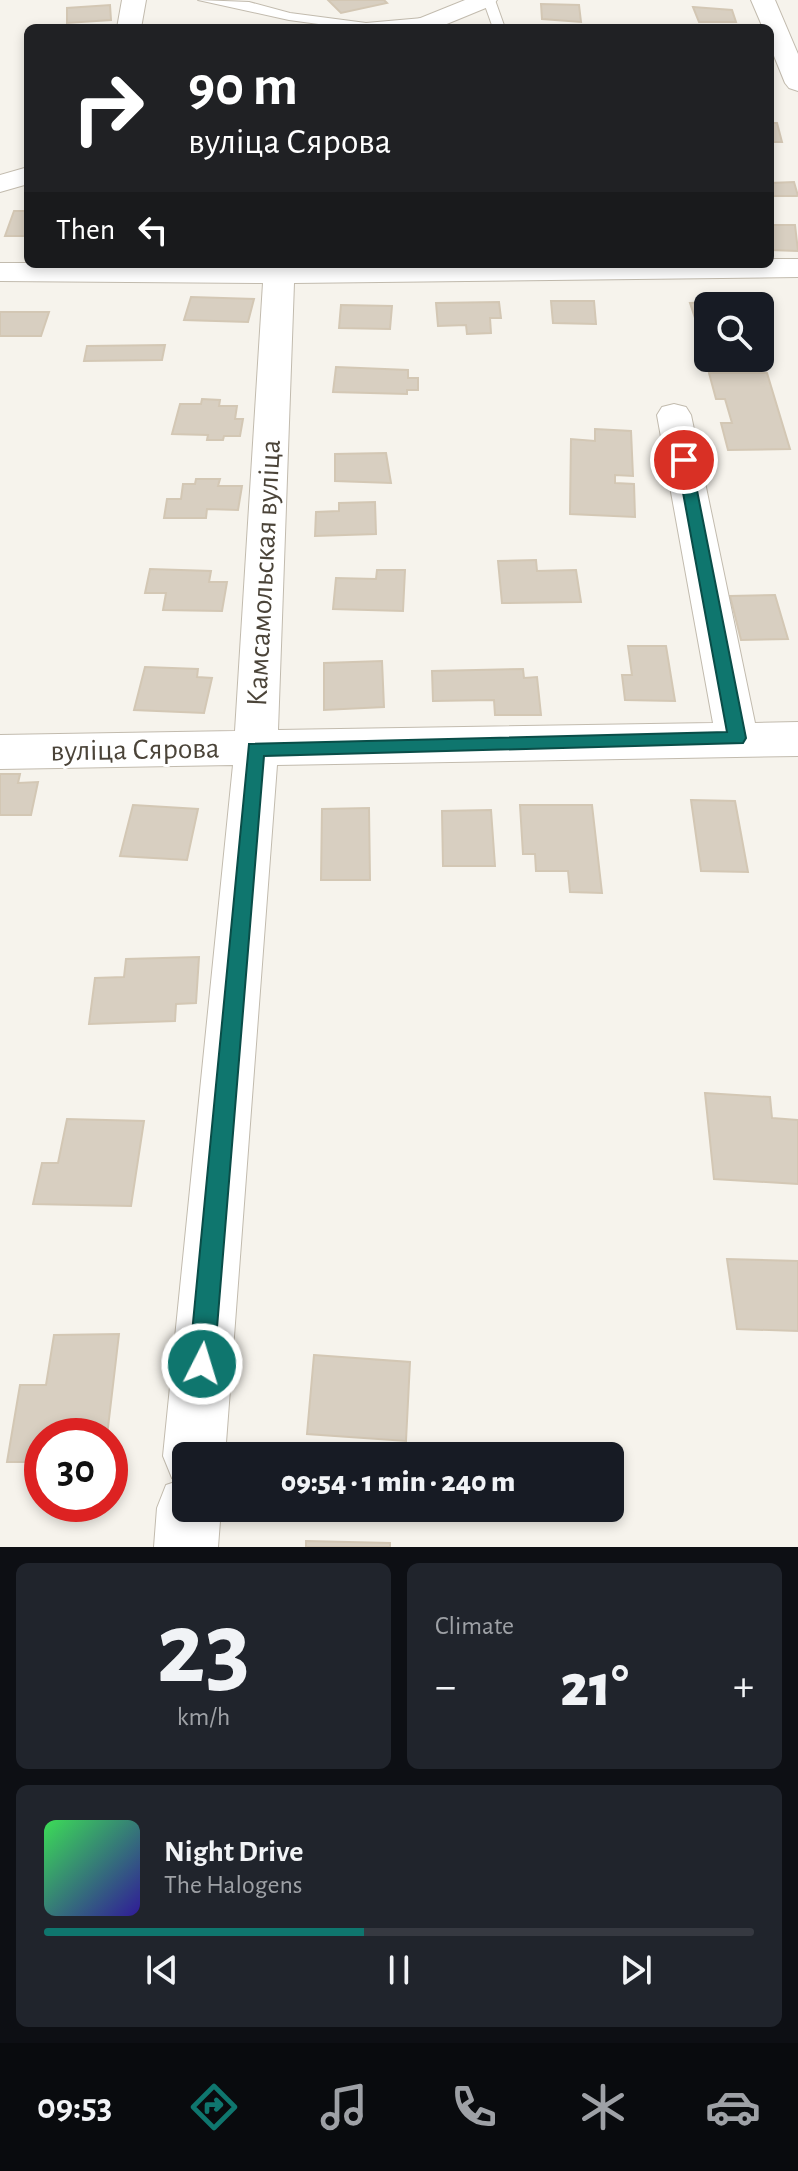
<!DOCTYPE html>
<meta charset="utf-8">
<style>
:root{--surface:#171b24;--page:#20242c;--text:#f1f3f6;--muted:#9ea1a6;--line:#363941;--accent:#0f766e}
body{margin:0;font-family:"Alegreya Sans",sans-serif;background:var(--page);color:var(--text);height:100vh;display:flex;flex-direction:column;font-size:30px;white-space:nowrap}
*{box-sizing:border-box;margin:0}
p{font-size:26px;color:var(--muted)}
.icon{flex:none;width:44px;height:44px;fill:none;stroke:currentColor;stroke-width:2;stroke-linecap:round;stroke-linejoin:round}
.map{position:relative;height:1547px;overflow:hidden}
.details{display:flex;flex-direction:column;gap:16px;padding:16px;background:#0d0f14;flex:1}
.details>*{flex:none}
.hud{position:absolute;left:24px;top:24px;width:750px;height:244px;border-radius:12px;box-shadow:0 4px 12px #0003;background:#202124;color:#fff;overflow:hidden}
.buttons{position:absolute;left:694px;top:292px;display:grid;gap:16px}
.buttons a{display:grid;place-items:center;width:80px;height:80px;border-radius:12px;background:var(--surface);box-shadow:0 4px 12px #0003;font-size:40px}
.speed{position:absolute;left:24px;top:1418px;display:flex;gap:16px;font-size:40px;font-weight:700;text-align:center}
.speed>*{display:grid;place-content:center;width:104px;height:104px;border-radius:50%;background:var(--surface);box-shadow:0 4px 12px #0003;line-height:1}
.speed .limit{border:12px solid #d22;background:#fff;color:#111}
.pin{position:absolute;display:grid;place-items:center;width:68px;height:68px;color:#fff;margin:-34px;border:4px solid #fff;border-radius:50%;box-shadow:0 2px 8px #0007}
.me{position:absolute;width:88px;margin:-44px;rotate:5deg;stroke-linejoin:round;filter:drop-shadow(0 0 6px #0008)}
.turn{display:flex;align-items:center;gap:28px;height:168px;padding:0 32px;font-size:36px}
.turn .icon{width:104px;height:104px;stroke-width:2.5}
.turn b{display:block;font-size:56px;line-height:68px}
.then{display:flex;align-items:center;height:76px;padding:0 32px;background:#0003;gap:16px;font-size:30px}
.big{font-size:60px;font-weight:800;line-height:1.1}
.details .widget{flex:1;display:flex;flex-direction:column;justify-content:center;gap:12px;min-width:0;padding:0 28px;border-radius:12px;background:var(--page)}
.details .dial{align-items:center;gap:0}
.dial b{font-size:104px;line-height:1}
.song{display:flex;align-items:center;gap:24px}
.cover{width:96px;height:96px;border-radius:12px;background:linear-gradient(135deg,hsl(130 70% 55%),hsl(250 70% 35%))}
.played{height:8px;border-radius:4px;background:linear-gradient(90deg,var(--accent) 45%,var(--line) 45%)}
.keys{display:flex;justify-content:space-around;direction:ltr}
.heat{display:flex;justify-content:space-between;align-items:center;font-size:44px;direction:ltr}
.details .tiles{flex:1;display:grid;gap:16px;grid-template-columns:1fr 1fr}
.widget:last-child{grid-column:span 2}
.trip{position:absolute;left:172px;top:1442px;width:452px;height:80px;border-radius:12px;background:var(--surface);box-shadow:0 4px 12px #0003;font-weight:800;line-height:80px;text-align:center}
.tab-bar{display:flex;height:128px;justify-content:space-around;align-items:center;background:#090b0e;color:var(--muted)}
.tab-bar .icon{width:56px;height:56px}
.tab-bar .active{color:var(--accent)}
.tab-bar b{font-size:36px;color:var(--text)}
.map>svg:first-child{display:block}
.building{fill:#d8cfc1;stroke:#d3c7b4;stroke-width:2}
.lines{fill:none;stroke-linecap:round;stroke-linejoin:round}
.service-casing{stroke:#c2bbae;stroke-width:2}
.minor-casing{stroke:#c2bbae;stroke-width:2}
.service{fill:#fff;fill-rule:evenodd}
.minor{fill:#fff;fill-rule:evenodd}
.route{fill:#0f766e;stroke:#0a4d48;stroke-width:2}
.labels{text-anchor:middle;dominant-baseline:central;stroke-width:6;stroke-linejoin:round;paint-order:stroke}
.street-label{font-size:30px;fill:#4b4439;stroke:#fff}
</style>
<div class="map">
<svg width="798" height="1547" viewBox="0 0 798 1547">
<rect width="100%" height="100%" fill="#f6f3ec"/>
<!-- building -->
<path class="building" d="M328,0H384L387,3L341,13Z
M541,4L579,5L581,22L542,19Z
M110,5L111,20L67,23V8Z
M693,7L732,10L736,22H699Z
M770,123H777L782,142H770Z
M794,182L798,196H770V183Z
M14,211H28V236H5Z
M770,225H795L798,251L770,250Z
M191,297L254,299L248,322L184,320Z
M551,301H594L596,324L553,323Z
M751,301L753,306H708V324H697L690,303Z
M499,302L501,318H490L491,333L467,334L466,325L438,326L436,303Z
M341,305L392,306L390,329L339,328Z
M0,312H49L41,336H0Z
M165,345L162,360L84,361L87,346Z
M336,367L408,370V378H418V390H407V394L333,392Z
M709,373H767L790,449L728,450L721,423H732L725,399H716Z
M202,399L220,400L219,406H237L235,419H243L240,436H224L223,440H207L208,435L172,434L180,404H201Z
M595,429L631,431L633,476L615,475V483L634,484L635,517L570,514L571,439L595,441Z
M386,453L391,483L335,481V454Z
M196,479H220L218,486H242L238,510L207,509L206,518H164L167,499H181L183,484H195Z
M375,502L376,534L315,536L316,512L339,511V503Z
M536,560L537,571L576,570L581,602L502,603L498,561Z
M150,569L211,571L209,582H227L222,611L163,610L166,593H145Z
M377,570H405L403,611L333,609L336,578L376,579Z
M775,595L788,639L741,640L730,596Z
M628,646H666L675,701L625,700L622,675H632Z
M382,661L384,707L324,710V663Z
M145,667L198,669L197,677L212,678L204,713L134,710Z
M523,669L524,678L537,677L541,715H495L494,700L433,701L432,671Z
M0,774H20L18,783L38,782L31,815H0Z
M691,800L735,801L748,872L701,871Z
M133,805L198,809L187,860L120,856Z
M520,805H592L602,893L570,892L568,871H536L535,854H523Z
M369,808L370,880H321L322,809Z
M491,810L495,866H443L442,811Z
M199,957L196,1003L176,1004L175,1021L89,1024L95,978L124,977L126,959Z
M705,1093L770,1097L772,1118L798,1120V1184L714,1179Z
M67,1119L144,1121L131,1206L33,1204L42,1163H58Z
M727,1259L798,1261V1331L737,1329Z
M119,1334L107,1436H42V1462H7L20,1385H46L54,1335Z
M314,1355L410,1362L406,1441L307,1434Z
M306,1541L390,1543V1547H306Z"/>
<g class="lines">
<!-- service casing -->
<g class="service-casing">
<path id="service" d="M198,0L249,2L290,13L366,23L434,17L440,21L434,25L395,28H348L289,20Z
M483,0H495L505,28H493Z"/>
</g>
<!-- minor casing -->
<g class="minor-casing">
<path id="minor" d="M122,0H146L141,28H117Z
M465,0H497L493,5L437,28H404L408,23Z
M751,0H775L798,54V91L789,88L785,83L770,46V28H763Z
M28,167V184L0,192V175Z
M770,259H798V277L294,283L278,730L713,723L657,415L662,407L674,404L686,407L691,415L755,723L798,722V756L277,765L225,1456H186V1508H221L218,1547H154L157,1508L166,1485L178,1481L172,1478L163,1456L233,765L0,769V735L235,731L263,283L0,281V263L770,264Z"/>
</g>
<!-- service -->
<use href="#service" class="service"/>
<!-- minor -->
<use href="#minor" class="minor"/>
</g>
<!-- route -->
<path class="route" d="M684,455L691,460L746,738L743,743L264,756L214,1364L211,1373L202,1376L193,1373L189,1364L249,744L727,732L677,460Z"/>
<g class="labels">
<!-- street labels -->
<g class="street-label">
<text transform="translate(264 573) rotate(-87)">Камсамольская вуліца</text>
<text transform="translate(135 750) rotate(-1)">вуліца Сярова</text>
</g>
</g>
</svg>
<div class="buttons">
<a><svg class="icon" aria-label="search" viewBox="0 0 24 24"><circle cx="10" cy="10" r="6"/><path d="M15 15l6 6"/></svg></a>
</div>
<div class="speed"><div class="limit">30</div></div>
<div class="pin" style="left:684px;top:460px;background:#d93025"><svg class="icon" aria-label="arrive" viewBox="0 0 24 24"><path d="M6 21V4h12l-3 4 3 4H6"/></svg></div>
<svg class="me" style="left:202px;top:1364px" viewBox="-20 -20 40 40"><circle r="17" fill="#0f766e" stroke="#fff" stroke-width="3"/><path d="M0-11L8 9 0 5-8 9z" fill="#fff"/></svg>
<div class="trip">09:54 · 1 min · 240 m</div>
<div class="hud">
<div class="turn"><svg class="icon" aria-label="right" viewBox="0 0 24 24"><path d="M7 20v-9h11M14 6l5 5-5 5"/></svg><div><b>90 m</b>вуліца Сярова</div></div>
<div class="then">Then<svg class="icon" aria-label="left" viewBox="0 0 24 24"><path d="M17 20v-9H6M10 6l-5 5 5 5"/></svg></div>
</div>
</div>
<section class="details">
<div class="tiles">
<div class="widget dial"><b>23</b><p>km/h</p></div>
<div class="widget"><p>Climate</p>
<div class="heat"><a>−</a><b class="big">21°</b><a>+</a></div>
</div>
<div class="widget">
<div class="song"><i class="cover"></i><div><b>Night Drive</b><p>The Halogens</p></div></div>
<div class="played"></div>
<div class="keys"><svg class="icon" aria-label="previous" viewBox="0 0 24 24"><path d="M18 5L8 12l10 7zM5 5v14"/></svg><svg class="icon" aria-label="pause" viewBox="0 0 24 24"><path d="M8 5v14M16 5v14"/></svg><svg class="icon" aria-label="next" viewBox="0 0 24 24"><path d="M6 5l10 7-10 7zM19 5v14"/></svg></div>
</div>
</div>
</section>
<nav class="tab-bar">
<b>09:53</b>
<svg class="icon active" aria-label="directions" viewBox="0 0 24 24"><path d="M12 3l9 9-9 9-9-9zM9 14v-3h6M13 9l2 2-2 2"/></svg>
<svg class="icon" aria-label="music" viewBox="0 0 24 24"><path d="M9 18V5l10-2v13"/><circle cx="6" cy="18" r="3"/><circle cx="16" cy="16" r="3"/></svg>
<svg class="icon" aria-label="phone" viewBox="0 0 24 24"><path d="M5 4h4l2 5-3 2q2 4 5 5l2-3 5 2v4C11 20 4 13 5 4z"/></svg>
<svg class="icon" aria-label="climate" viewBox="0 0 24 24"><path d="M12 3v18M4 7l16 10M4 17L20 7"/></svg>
<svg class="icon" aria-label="car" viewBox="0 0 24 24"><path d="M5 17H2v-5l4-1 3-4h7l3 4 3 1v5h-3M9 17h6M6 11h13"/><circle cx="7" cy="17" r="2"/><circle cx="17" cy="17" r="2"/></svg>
</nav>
